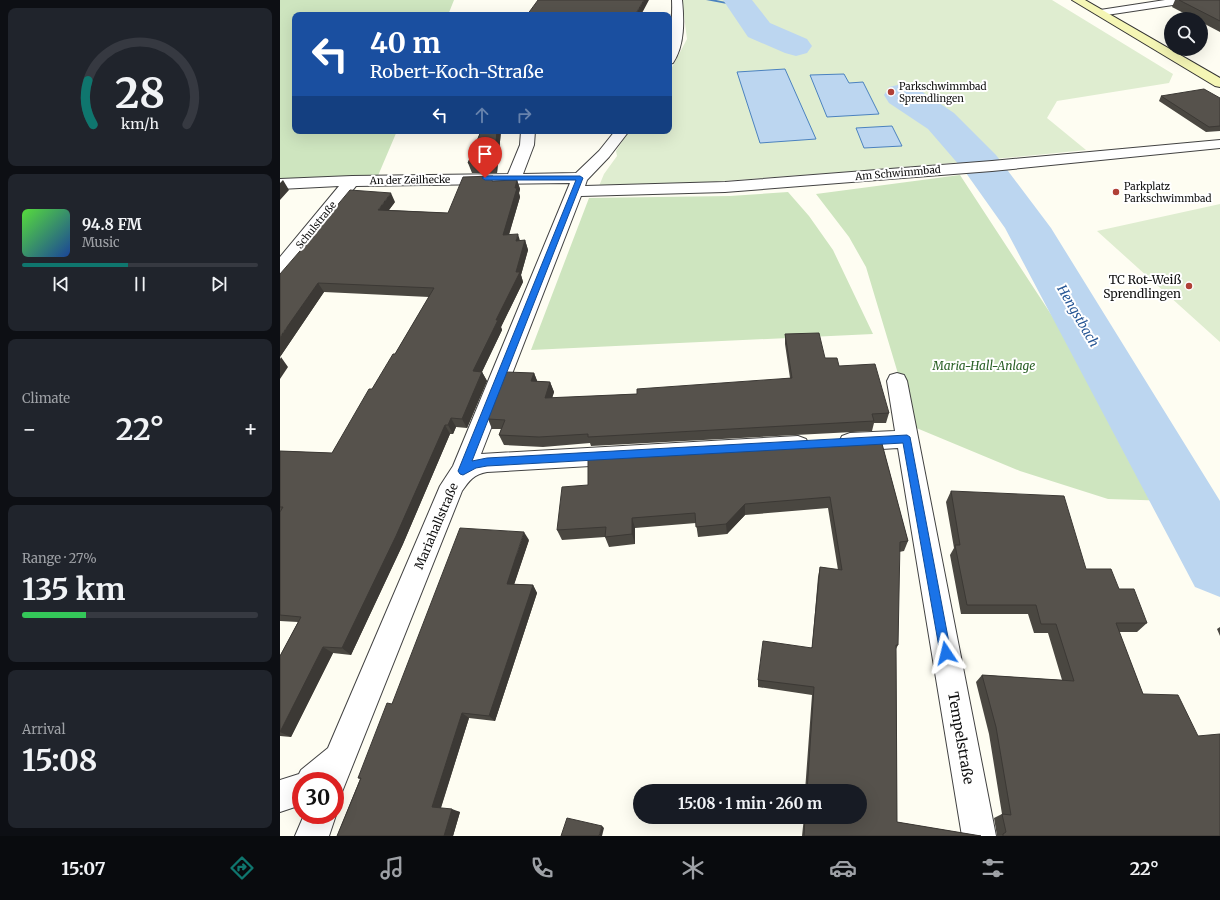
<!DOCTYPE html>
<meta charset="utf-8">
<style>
:root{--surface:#171b24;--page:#20242c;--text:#f1f3f6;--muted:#9ea1a6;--line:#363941;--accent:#0f766e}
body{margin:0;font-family:Merriweather,serif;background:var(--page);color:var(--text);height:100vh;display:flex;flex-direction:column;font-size:15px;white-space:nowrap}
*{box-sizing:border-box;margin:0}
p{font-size:13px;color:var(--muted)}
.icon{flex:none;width:22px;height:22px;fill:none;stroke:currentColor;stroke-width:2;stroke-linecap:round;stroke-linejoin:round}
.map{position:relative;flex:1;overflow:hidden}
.drawer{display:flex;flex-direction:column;gap:8px;padding:8px;background:#0d0f14;width:280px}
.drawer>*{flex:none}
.hud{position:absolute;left:12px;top:12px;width:380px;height:122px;border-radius:8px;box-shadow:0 4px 16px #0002;background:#1a4fa0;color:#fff;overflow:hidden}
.fabs{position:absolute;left:884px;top:12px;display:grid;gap:8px}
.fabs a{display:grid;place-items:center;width:44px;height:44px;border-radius:50%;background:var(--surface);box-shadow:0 4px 16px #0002;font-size:20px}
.speed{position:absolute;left:12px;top:772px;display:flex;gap:8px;font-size:20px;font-weight:700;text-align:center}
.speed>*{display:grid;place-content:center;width:52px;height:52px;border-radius:50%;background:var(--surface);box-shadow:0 4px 16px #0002;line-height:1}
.speed .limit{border:6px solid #d22;background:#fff;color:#111}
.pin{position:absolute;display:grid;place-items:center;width:34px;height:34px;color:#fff;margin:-41px -17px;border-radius:50% 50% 50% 0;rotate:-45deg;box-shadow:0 0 4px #0007}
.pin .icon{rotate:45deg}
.me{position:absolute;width:44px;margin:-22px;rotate:350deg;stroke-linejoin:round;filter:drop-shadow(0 0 3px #0008)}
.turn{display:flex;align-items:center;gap:14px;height:84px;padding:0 12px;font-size:18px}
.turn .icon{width:52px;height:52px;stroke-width:2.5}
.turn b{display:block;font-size:28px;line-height:34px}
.lanes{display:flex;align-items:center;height:38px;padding:0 12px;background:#0003;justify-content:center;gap:20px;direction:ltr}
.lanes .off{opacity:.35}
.big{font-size:30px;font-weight:700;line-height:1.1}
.drawer .tile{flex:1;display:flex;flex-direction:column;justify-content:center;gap:6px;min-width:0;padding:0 14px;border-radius:8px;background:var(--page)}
.drawer .dial{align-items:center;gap:0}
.dial svg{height:104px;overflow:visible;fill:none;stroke:var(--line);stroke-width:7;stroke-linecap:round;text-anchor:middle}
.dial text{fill:var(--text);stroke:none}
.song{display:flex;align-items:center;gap:12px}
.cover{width:48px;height:48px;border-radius:6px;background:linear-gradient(135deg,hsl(110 70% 55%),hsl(220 70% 35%))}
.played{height:4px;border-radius:2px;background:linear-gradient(90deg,var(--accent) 45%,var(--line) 45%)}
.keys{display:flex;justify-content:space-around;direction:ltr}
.heat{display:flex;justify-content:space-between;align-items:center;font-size:22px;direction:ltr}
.charge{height:6px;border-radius:3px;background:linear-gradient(90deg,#34c759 27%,var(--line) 0)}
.trip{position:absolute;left:353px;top:784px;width:234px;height:40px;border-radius:20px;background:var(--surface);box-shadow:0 4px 16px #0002;font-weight:700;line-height:40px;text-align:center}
.menu{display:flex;height:64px;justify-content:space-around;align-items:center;background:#090b0e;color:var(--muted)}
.menu .icon{width:28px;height:28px}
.menu .active{color:var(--accent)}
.menu b{font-size:18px;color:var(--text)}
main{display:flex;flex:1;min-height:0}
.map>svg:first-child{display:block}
.green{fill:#cee5bf}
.pitch{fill:#dfedd0}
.water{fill:#bcd6f0;stroke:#4b82bf}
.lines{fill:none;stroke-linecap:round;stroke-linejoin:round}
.stream{fill:#4b82bf;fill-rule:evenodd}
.river{fill:#bcd6f0;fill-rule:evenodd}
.street-casing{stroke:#424242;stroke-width:2}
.secondary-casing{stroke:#313131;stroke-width:2}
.street{fill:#fff;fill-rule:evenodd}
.secondary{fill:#f5f6b5;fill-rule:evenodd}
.wall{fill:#4a4741}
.shaded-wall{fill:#3c3935}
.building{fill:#56524c;stroke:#3c3935}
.route{fill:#1a73e8;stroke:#114b97}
.poi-dot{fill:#b04036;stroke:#fff;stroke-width:1.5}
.labels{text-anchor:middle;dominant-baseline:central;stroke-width:4;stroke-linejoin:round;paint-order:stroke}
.far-poi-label{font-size:10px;fill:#0f0f0f;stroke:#fff;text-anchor:start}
.far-street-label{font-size:10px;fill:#0f0f0f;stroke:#fff}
.poi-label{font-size:12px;fill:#0f0f0f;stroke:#fff;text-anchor:end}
.park-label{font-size:12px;font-style:italic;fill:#2a6026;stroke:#fff}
.street-label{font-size:12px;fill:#0f0f0f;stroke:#fff}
.water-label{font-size:13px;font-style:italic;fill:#255594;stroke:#fff}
.near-street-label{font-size:14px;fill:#0f0f0f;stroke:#fff}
</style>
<main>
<section class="drawer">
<div class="tile dial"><svg viewBox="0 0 100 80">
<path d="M14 69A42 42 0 1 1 86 69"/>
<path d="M14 69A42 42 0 0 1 10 35" stroke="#0f766e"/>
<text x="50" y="56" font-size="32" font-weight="700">28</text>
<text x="50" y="72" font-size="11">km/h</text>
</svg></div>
<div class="tile">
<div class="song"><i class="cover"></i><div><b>94.8 FM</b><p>Music</p></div></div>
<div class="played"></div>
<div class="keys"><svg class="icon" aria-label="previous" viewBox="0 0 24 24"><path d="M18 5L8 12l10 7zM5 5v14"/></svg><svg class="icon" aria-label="pause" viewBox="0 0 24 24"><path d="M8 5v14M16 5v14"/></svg><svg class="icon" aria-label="next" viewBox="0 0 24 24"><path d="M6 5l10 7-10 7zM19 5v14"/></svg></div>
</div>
<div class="tile"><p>Climate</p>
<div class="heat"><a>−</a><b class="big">22°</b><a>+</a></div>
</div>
<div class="tile"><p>Range · 27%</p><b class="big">135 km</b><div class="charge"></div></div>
<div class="tile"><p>Arrival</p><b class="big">15:08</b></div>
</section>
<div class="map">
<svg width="940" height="836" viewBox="0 0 940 836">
<rect width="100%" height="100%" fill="#fefdf2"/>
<!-- green -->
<path class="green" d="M0,0H174L168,15H15V131H117L97,178L0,182Z
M680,175L893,501L828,499L740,471L634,427L586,267L569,237L536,194Z
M508,192L529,216L553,250L593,334L251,350L309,198L450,196Z"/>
<!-- pitch -->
<path class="pitch" d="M402,0H772L893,74L889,83L777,101L767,118L806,150C650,166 494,178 337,188L319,186L324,174L337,156L336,151L349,131H389V73L407,39Z
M940,204V342L817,231Z"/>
<!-- water -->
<path class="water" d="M505,69L536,139L480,143L457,72Z
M564,74L569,83L583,82L599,114L547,117L530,75Z
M612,126L622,146L584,148L576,128Z"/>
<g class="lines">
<!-- stream -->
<path class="stream" d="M426,0H436L465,6L463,7Z"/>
<!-- river -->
<path class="river" d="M443,0H472L490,23L527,39L532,46L527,53L516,56L505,53L468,37Z
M622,84L635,87L674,113L716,155L771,228L940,501V597L915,587L725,228L686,173L648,129L609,103L604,95L609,87Z"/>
<!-- street casing -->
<g class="street-casing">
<path id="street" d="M392,0H402C404,20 405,45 393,63L389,64C389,42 393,22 392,0Z
M885,0H911L906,3L820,16L815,13L820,10Z
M241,131H255L254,145L243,174L296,173L319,151L335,131H349L329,157L307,180L305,186L445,182L712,161L940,140V148L712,171L445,192L301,196L201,454L518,436L526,439L529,445L526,451L518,454L207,472C194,474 189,481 182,491L62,792L55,795V781H21V805L0,812V780L19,774L21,770L48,748L160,486L173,466L290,183L76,186L6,273L0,275V257L59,186L0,189V179L72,176L228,174L240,145Z
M617,373L624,375L627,381L716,836H682L618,448L570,451L562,448L559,442L562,436L570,433L615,431L607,381L610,375Z
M55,812L56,815L49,836H15L24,815H55Z"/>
</g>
<!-- secondary casing -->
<g class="secondary-casing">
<path id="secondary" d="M792,0H805L940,78V87L935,86Z"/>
</g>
<!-- street -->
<use href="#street" class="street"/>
<!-- secondary -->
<use href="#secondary" class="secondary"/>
</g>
<!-- wall -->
<path class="wall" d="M895,0H940V32L921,22V19H915L892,7Z
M881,96L940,98V131L926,132L879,101Z
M201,131H221L217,173H192L188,163Z
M237,180L240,189L239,193L240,197L229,235L240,241L245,240L248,250L241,275L243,282L221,327L222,330L202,372L207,381L187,428L176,427L173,434H170L123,544L71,655L53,653L11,737L0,736V656L18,622L0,621V451L52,453L92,389L115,354L149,297L44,292L0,357L25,245V244L115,202L109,210L168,213L214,181Z
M505,334L545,358L559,366L609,413L606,423H594L592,431L311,446L310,443L263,447L224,445L219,435L221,429H212L208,419L254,373L257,381L270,382L274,392L272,398L357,394L510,378L505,344Z
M601,440L628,541L624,551L619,552L618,645L616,649L617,822L701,836H522L524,817H580V791H525L532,695L478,687V680L532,647L538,577L540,567L558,570L548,508L465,515L447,534L418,537L416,523L355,528V544L329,547L325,537L282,540L277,530L308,485Z
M671,491L839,589L867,623L857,632H839L863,694L918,736L940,836H717L714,818L722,814L709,734L696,682L702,675L782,680L768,633H754L748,614H681L670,555L674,548L666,502Z
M249,540L234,584L253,585L257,593L215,721L189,718L161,808L180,812L173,836H57L80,779L78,778L112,704Z
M940,627V636L937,629Z"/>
<!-- shaded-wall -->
<path class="shaded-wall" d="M364,0H369L361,15H355Z
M217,131H221L217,173L214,162Z
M3,180L9,190L0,200V183Z
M237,180L240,189L239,193L240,197L226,244L223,235Z
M111,193L115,202L102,219L98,210Z
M238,234L241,244L236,241Z
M245,240L248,250L241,275L243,282L221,327L222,330L198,380L193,371L236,272Z
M38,283L44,292L0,357V337Z
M1,357L8,367L0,379V359Z
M202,372L207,381L187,428L182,419Z
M254,373L258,383L251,381Z
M270,382L274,392L269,408L265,398Z
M171,418L176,427L173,434L168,425Z
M165,425L170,434L123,544L71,655L62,648Z
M465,504V515L447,534L446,524Z
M352,518L355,528V544L352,534Z
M244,532L249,540L232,591L227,584Z
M253,585L257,593L215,721L209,716Z
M43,647L53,653L11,737L0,732Z
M182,713L189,718L160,810L152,807Z
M172,809L180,812L173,836H164Z
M322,826L324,828L322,836H319Z"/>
<!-- building -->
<path class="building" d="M258,0H364L355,15H247Z
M899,0H940V21Z
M924,89L940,98V126L929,127L881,96Z
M201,131H217L214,162L188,163Z
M213,176L212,181L237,180L235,188H237L223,235L238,234L236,241L245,240L236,272H240L216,320H218L193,371L202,372L182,419L171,418L168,425H165L116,536L62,648L43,647L0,732V656L21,617L0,615V512L3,507H0V451L52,453L89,389H92L113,354H115L154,288L38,283L0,337V274L26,244H25L70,190L111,193L98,210L168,213L183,177Z
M539,333L545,358H557L559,366L595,364L609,413L592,414L594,421L308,437V434L259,437L219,435L225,420L208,419L226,372L254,373L251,381L270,382L265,398L357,394V389L512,378L505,334Z
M601,440L628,541L620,542L618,645H616L617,822L701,836H524L525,817H580V791H527L534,687L478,680L483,641L532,648L540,567L562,570L550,497L465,504L446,524L416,527L415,513L352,518V534L325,537L326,527L277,530L282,487L308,485V457Z
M671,491L784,496L806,569H831L839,589H854L867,623H836L863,694L898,695L918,736L940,734V836H723V834L726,832L722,814L731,815L716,727L702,675L794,681L776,624H761L756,605H687L675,545H680Z
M180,528L244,532L227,584L253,585L209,716L182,713L152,807L172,809L164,836H57L81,778H78L107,703L112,704Z
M287,818L322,826L319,836H281Z"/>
<!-- route -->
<path class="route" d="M300,176L303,178L192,461L207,458L627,435L630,437L671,653L670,657L666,659L661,657L660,653L623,443L207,466L196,468L183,475L180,474L178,471L296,180H205L202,178L205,176Z"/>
<!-- markers -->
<g class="poi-dot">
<circle cx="611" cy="92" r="4"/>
<circle cx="836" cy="192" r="4"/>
<circle cx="909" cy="286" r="4"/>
</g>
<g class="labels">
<!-- far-poi labels -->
<g class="far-poi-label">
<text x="619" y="86">Parkschwimmbad<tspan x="619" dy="12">Sprendlingen</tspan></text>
<text x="844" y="186">Parkplatz<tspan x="844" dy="12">Parkschwimmbad</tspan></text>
</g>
<!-- far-street labels -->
<g class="far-street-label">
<text transform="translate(618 173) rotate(-5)">Am Schwimmbad</text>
<text transform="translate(130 180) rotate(-1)">An der Zeilhecke</text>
<text transform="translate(36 225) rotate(-51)">Schulstraße</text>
</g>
<!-- poi labels -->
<g class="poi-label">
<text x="901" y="279">TC Rot-Weiß<tspan x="901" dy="14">Sprendlingen</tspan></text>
</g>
<!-- park labels -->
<g class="park-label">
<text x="704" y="365">Maria-Hall-Anlage</text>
</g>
<!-- street labels -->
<g class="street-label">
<text transform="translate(156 526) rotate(-67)">Mariahallstraße</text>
</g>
<!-- water labels -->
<g class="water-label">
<text transform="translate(798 316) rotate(60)">Hengstbach</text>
</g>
<!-- near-street labels -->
<g class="near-street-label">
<text transform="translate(681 738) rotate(80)">Tempelstraße</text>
</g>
</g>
</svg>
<div class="fabs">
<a><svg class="icon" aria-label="search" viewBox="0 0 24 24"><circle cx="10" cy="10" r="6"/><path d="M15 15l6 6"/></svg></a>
</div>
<div class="speed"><div class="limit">30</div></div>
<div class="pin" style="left:205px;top:178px;background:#d93025"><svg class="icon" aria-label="arrive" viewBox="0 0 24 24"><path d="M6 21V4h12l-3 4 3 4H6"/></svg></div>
<svg class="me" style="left:666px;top:653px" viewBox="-20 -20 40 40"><path d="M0-17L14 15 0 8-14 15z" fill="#1a73e8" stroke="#fff" stroke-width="4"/></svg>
<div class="trip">15:08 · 1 min · 260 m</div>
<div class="hud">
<div class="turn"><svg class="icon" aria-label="left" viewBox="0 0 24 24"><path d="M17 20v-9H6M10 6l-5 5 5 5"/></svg><div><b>40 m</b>Robert-Koch-Straße</div></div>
<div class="lanes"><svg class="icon" aria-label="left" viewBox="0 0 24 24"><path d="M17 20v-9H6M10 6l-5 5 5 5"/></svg><svg class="icon off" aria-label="ahead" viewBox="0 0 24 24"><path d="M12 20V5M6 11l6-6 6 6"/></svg><svg class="icon off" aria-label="right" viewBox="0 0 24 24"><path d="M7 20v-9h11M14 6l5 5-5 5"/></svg></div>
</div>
</div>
</main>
<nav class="menu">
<b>15:07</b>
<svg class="icon active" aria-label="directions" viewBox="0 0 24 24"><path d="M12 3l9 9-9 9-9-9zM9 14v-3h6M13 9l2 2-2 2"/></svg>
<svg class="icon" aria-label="music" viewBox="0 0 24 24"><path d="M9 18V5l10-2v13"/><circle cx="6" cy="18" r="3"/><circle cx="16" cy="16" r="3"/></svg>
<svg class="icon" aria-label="phone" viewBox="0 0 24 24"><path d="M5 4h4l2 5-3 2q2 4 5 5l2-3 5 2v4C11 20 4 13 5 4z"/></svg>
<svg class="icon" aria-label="climate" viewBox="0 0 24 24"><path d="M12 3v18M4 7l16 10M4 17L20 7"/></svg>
<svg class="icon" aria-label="car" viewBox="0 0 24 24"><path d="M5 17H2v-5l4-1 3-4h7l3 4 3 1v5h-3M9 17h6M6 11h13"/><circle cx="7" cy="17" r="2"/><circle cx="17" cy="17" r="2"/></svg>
<svg class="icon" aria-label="filters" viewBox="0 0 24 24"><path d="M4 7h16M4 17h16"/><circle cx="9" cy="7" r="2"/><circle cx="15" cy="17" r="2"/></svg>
<b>22°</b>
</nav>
